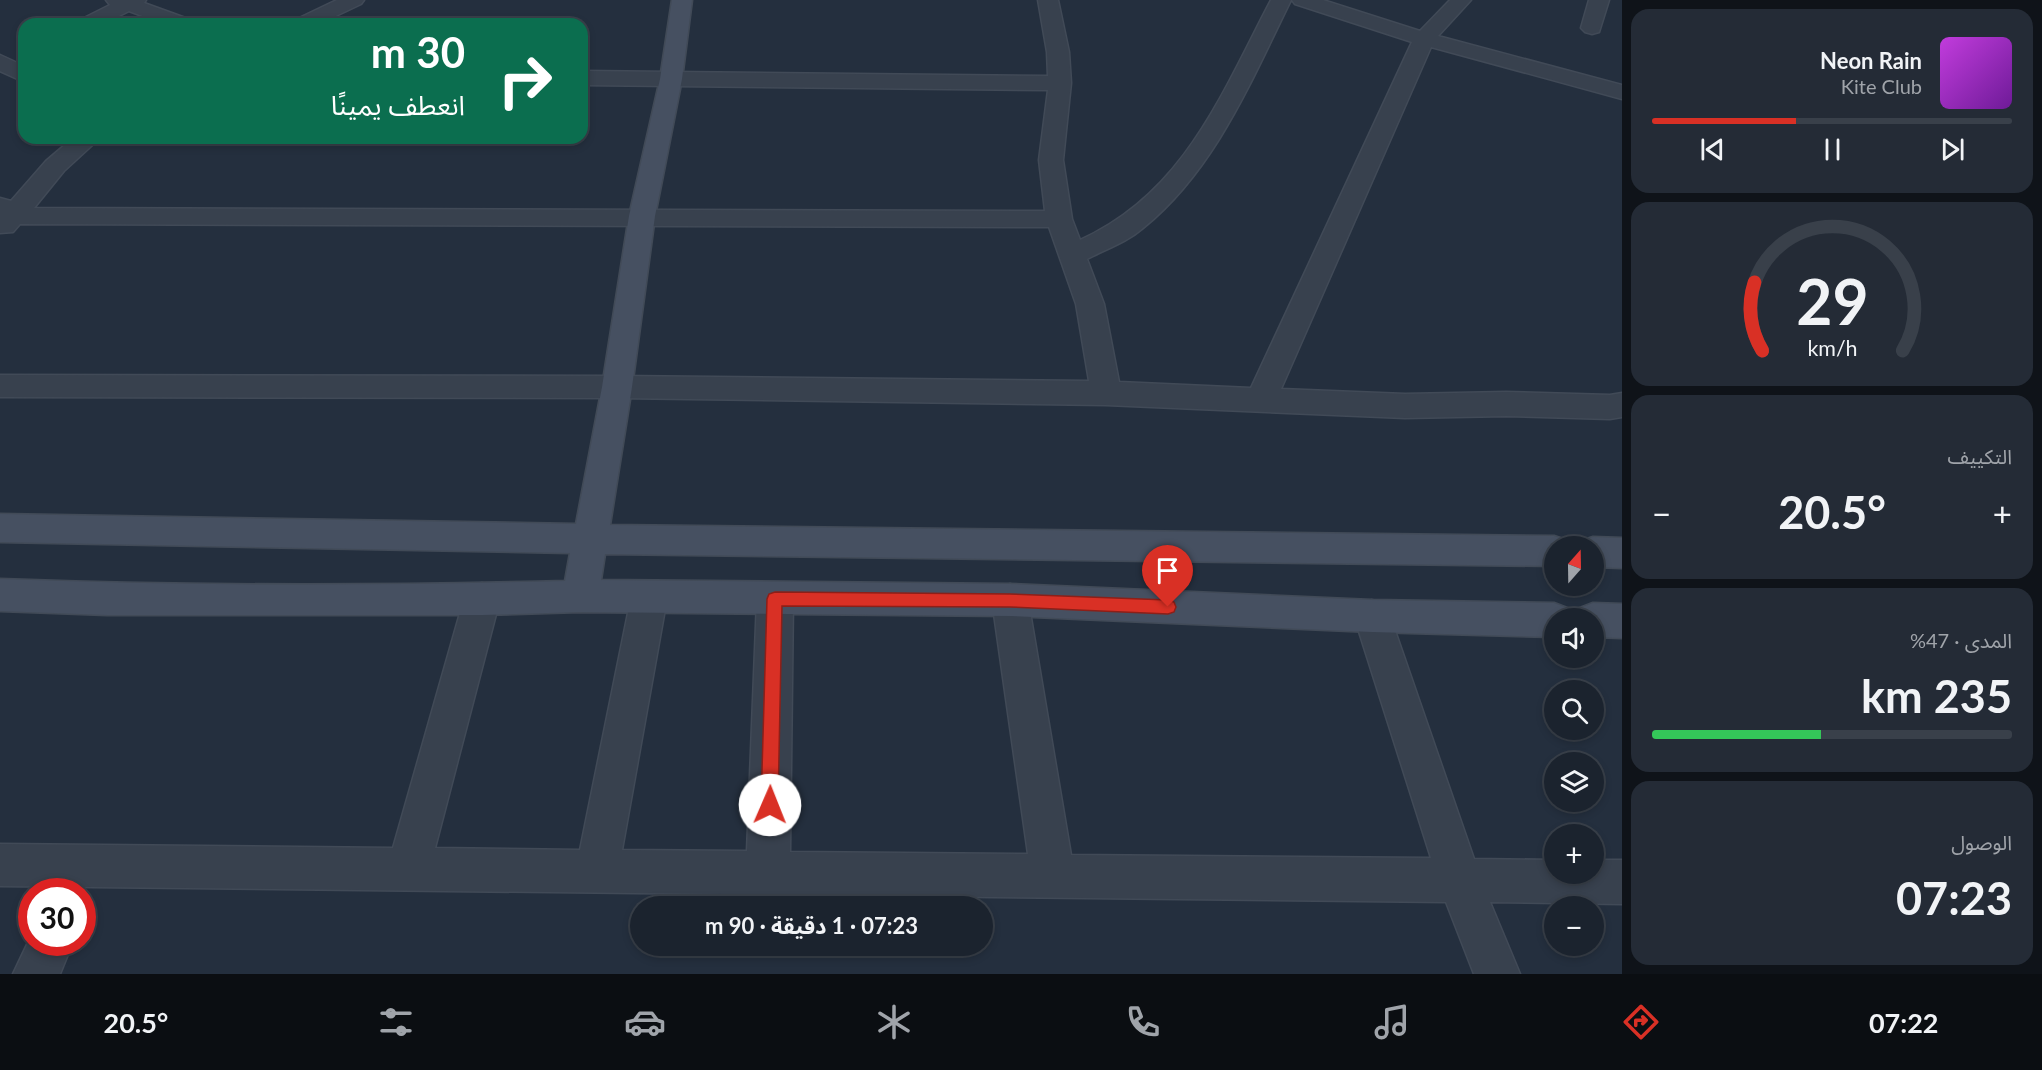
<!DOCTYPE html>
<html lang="ar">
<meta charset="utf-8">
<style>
:root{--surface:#1b232e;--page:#242b36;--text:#f1f3f6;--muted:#a0a4aa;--line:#39404a;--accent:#d93025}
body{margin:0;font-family:Lato,"Noto Sans Arabic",sans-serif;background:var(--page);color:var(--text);direction:rtl;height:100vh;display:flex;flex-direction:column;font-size:22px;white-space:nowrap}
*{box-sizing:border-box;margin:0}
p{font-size:20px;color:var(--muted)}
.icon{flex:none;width:33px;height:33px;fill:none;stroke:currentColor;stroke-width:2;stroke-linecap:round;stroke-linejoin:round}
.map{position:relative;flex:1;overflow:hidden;direction:ltr}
.side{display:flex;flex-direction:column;gap:9px;padding:9px;background:#0f1319;width:420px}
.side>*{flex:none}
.top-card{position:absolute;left:18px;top:18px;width:570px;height:126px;border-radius:18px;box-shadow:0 3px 9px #0003,0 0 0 2px var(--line);direction:rtl;background:#0b6e4f;color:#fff;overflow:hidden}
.needle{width:39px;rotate:20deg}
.controls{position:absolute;left:1544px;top:536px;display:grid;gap:12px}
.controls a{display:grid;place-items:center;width:60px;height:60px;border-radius:50%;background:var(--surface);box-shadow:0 3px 9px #0003,0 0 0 2px var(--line);font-size:30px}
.speed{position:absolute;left:18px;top:878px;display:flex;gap:12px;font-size:30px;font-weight:700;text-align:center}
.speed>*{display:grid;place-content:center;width:78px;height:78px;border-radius:50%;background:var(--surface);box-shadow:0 3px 9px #0003,0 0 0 2px var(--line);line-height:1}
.speed .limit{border:9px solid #d22;background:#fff;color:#111}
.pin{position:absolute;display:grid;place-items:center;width:51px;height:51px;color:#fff;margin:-62px -26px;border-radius:50% 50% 50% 0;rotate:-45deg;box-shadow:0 0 6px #0007}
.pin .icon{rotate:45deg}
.me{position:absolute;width:66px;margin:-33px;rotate:1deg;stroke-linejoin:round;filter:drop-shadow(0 0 4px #0008)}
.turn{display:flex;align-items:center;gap:21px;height:126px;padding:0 24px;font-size:27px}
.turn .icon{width:78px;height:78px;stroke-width:2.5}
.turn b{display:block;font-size:42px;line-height:51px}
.big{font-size:45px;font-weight:700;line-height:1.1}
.side .widget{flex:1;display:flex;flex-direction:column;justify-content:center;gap:9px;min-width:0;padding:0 21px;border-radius:18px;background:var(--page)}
.side .dial{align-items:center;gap:0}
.dial svg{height:156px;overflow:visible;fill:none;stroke:var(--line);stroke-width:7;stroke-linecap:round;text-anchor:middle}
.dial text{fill:var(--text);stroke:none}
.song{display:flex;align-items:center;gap:18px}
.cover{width:72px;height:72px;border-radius:9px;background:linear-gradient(135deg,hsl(290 70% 55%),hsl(280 70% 35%))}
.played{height:6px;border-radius:3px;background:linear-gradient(90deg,var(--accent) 40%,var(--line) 40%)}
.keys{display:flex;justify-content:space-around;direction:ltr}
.heat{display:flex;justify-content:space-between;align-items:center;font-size:33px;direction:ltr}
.charge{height:9px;border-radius:4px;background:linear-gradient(90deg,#34c759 47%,var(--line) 0)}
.trip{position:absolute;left:630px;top:896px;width:363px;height:60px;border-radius:30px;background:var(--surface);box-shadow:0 3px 9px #0003,0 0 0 2px var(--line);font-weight:700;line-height:60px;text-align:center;direction:rtl}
.dock{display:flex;height:96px;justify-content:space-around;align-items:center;background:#0b0e12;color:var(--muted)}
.dock .icon{width:42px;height:42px}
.dock .active{color:var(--accent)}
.dock b{font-size:27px;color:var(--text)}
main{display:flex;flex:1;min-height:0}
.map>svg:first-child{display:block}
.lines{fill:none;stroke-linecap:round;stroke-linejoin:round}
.minor-casing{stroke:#414a57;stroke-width:3}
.secondary-casing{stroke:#414a57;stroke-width:3}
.minor{fill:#38414e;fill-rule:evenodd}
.secondary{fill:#465061;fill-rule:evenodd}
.route{fill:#d93025;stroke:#8d1f18;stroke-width:1.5}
</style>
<main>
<section class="side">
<div class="widget">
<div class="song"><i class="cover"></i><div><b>Neon Rain</b><p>Kite Club</p></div></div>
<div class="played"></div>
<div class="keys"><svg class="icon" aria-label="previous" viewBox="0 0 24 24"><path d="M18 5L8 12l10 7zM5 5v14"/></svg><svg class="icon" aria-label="pause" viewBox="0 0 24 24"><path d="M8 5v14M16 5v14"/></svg><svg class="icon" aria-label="next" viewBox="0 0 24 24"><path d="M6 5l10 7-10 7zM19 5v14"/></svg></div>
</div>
<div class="widget dial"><svg viewBox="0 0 100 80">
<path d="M14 69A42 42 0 1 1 86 69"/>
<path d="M14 69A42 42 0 0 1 10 34" stroke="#d93025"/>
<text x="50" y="56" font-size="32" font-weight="700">29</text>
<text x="50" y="72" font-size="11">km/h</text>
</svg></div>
<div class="widget"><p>التكييف</p>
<div class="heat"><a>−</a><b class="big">20.5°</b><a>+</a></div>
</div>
<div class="widget"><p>المدى · 47%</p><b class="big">235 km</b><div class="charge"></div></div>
<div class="widget"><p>الوصول</p><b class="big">07:23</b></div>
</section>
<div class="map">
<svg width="1622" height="974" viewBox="0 0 1622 974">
<rect width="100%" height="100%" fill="#242f3e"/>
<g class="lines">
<!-- minor casing -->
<g class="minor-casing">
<path id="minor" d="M106,0H146L144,3L191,20L194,24H164L129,11L103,24H77L80,20L110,5Z
M337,0H364L361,4L319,24H292L295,20Z
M1038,0H1058L1069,52L1071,83L1063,160L1072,219L1080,240C1184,193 1221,95 1271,0H1291C1251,81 1215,170 1143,228C1127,242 1106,249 1087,259L1104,304L1119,382L1251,388L1412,42L1295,4L1292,0H1323L1420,31L1450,0H1471L1438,36L1622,85V99L1431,47L1281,389L1405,394L1506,392L1610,395L1622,393V417L1610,419L1506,416L1405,418L1106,405L617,398L0,397V375L617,376L1089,381L1076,304L1049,227L20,224L13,232L0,233V198L11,201L46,161L73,138H100L64,171L34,208L1045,211L1039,160L1048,90L582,85V71L1048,76L1047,52Z
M1589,0H1609L1599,32L1592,34L1585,32L1581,28Z
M0,55L24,66V82L0,71Z
M649,582L662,587L667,598L622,850L747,851L757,599L762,588L775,583L788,588L793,599L790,852L1028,854L992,600L997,589L1010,584L1023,589L1028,600L1071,855L1431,858L1354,616L1359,604L1372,600L1385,604L1390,616L1474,859L1554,860V873H1593V860H1622V904L1490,902L1520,974H1474L1446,902L0,886V844L393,848L464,599L469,588L482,583L495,588L500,599L435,848L580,850L631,598L636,587Z
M32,934V942H73L60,974H13Z"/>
</g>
<!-- secondary casing -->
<g class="secondary-casing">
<path id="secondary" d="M672,0H692L682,79L655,216L632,387L610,525L1554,536L1566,540L1569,546H1554V566L605,554L601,580L1010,584L1372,600L1554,603L1567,608L1571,618H1554V637L1372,632L1010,616L580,612L482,615H107L0,611V579C188,586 377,586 565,581L570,553L0,542V514L576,524L602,387L629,216L660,79Z
M1593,537L1622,538V568L1593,567V546H1579L1581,541Z
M1593,603L1622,604V638L1593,637V618H1576L1580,608Z"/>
</g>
<!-- minor -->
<use href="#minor" class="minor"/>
<!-- secondary -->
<use href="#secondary" class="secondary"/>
</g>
<!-- route -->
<path class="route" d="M775,592L1010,594L1168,600L1174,602L1176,607L1174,612L1168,614L1010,607L782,606L778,805L776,811L770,814L763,811L761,805L767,599L769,594Z"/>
</svg>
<div class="controls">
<a><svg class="needle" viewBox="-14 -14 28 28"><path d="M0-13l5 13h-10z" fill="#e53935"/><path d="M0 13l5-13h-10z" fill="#a0a4aa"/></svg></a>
<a><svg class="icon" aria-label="sound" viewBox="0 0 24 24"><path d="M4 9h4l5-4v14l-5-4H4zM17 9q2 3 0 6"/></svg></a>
<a><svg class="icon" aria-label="search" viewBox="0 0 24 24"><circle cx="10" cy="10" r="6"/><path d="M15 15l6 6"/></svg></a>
<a><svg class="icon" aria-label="layers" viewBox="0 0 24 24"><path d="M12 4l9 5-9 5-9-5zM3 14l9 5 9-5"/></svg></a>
<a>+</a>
<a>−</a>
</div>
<div class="speed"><div class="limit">30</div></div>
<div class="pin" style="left:1168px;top:607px;background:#d93025"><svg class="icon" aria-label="arrive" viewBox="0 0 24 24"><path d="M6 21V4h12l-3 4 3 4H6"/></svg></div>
<svg class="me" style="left:770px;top:805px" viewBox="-20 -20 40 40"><circle r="19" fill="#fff"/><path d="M0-13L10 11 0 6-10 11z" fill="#d93025"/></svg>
<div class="trip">07:23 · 1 دقيقة · 90 m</div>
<div class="top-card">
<div class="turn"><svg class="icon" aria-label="right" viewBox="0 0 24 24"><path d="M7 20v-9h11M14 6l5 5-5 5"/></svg><div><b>30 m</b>انعطف يمينًا</div></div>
</div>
</div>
</main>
<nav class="dock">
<b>07:22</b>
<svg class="icon active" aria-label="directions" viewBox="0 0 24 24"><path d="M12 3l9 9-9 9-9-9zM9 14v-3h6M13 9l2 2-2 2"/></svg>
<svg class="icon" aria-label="music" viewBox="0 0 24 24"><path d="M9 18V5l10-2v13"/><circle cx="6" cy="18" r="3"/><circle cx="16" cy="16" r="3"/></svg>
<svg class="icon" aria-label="phone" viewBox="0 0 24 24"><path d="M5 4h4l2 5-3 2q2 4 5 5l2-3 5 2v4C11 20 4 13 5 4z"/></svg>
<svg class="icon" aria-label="climate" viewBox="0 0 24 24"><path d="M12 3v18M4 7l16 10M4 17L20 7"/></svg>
<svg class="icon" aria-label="car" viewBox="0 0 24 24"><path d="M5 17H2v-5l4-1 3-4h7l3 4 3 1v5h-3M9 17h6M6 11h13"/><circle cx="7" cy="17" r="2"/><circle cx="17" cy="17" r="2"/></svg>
<svg class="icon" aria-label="filters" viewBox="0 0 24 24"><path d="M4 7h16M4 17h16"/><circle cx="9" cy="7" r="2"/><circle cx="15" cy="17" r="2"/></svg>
<b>20.5°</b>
</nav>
